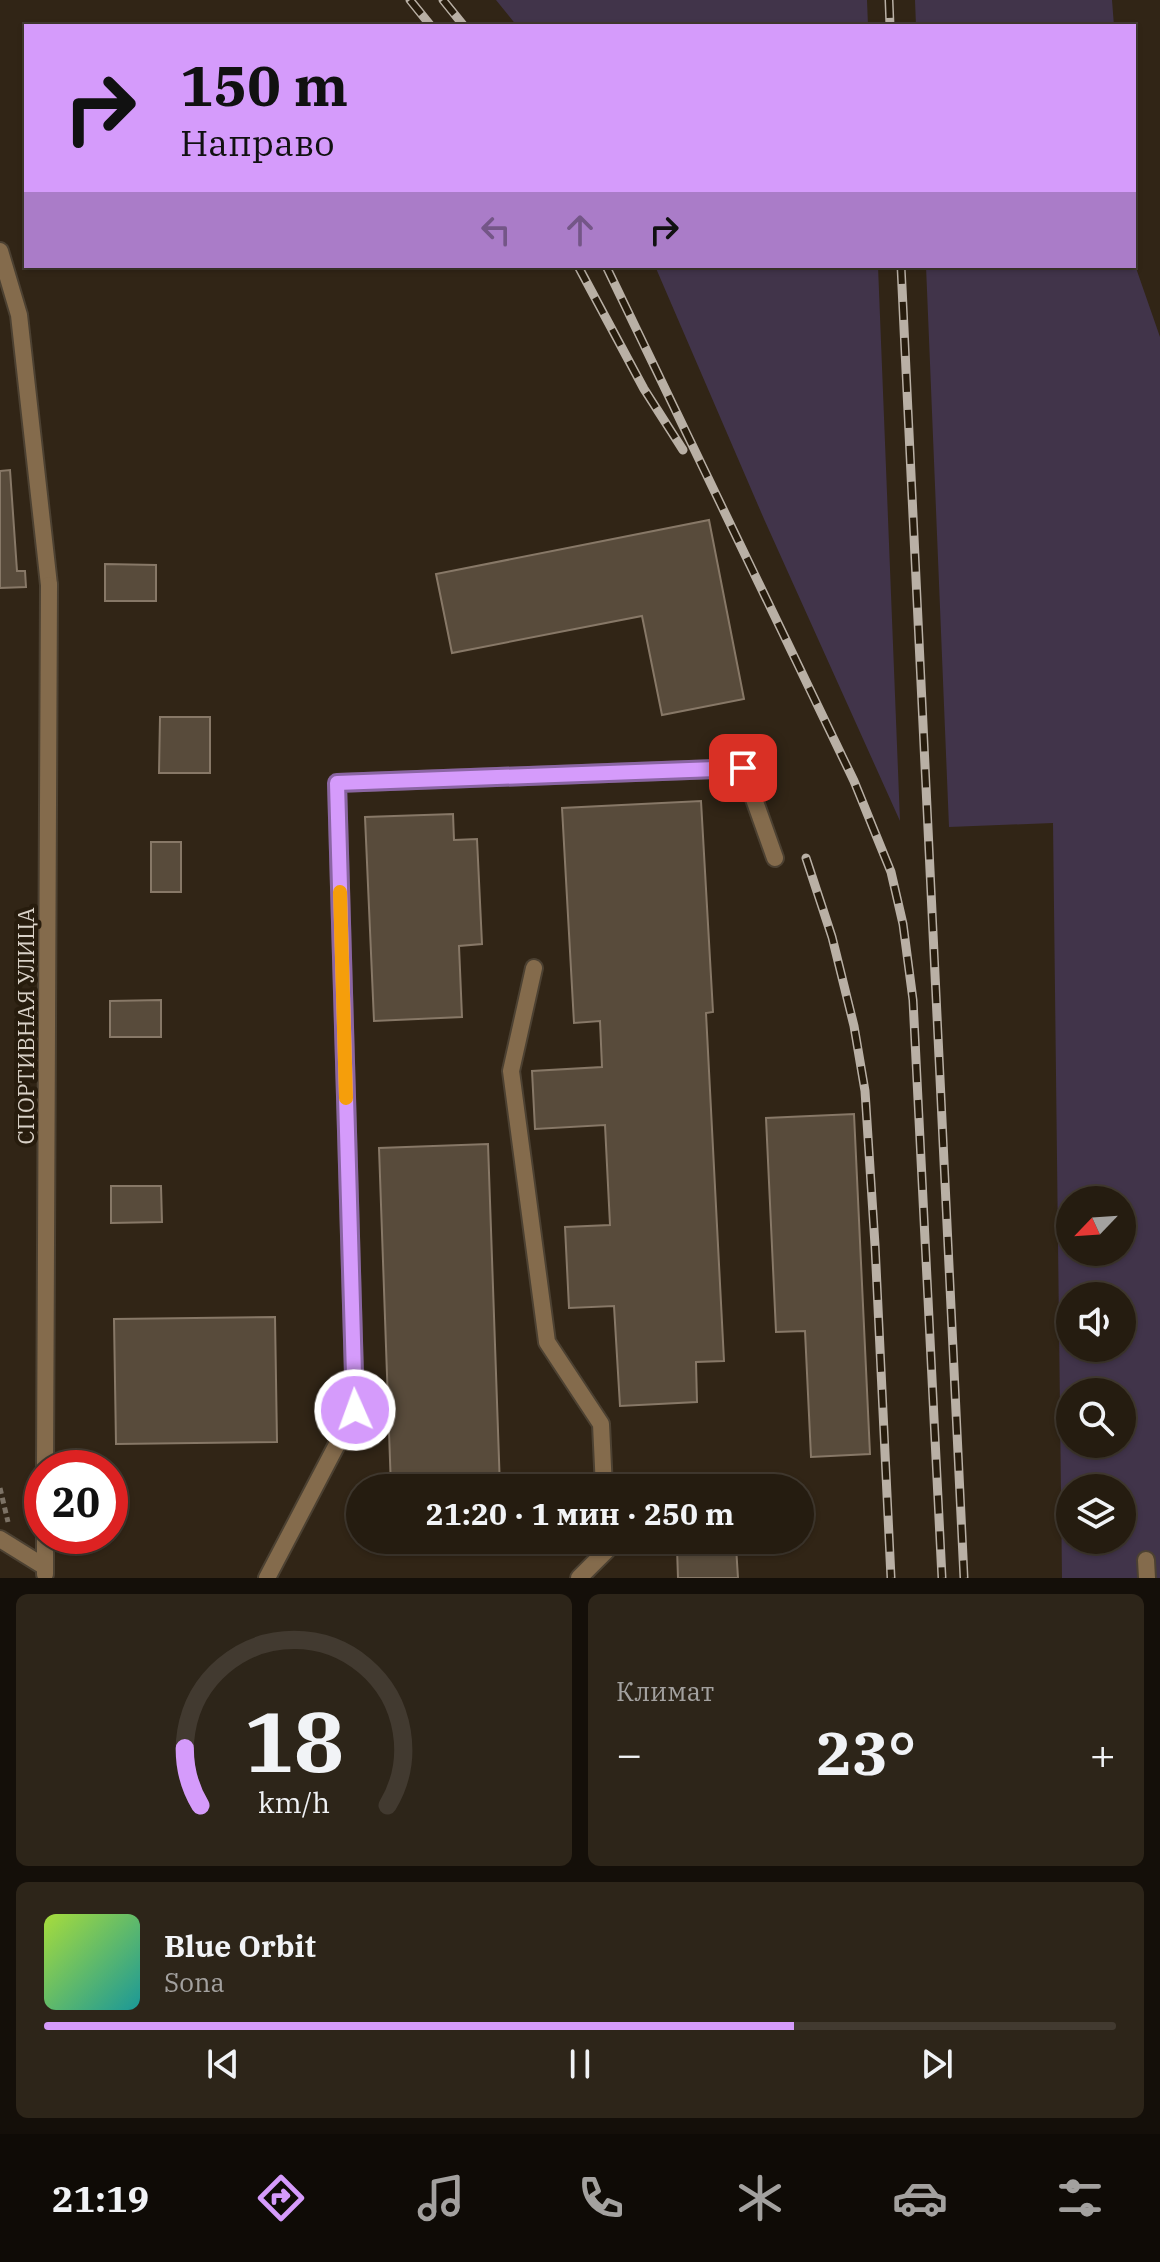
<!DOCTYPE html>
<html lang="ru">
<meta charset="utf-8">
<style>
:root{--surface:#251c10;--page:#2d2519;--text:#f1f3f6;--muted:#a3a19f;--line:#423a30;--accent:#d59bfb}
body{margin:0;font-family:"IBM Plex Serif",serif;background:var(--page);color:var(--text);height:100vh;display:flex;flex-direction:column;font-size:30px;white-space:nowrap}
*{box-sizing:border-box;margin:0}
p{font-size:26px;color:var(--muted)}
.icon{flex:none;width:44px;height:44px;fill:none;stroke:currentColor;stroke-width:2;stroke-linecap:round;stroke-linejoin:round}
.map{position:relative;height:1578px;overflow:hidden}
.side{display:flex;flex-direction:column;gap:16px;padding:16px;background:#140f09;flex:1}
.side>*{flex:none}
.banner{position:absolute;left:24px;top:24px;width:1112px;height:244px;border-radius:0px;box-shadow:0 2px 6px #0004,0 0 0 2px var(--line);background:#d59bfb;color:#111;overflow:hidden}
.needle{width:52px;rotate:245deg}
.buttons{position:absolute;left:1056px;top:1186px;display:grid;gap:16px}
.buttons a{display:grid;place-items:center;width:80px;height:80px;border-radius:50%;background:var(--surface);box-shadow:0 2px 6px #0004,0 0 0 2px var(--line);font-size:40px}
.speed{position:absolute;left:24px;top:1450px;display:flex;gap:16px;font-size:40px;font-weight:700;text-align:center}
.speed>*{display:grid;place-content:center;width:104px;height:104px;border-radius:50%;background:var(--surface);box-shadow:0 2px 6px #0004,0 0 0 2px var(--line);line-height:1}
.speed .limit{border:12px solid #d22;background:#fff;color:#111}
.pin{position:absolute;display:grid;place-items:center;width:68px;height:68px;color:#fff;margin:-34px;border-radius:16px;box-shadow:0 4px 12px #0006}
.me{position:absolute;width:88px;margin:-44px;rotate:358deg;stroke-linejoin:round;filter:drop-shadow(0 0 6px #0008)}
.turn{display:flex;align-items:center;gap:28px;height:168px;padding:0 24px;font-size:36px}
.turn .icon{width:104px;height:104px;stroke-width:2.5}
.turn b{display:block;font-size:56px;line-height:68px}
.lanes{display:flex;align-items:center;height:76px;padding:0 24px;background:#0003;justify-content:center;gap:40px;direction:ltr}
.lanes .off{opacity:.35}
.big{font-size:60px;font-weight:700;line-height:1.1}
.side .tile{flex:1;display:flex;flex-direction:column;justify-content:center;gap:12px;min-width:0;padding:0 28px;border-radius:12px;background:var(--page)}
.side .dial{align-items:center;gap:0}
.dial svg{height:208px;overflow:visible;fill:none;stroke:var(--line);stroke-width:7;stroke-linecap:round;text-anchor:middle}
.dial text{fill:var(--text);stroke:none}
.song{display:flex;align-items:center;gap:24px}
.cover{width:96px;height:96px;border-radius:12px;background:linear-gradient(135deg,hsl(80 70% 55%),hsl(180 70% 35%))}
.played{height:8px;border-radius:4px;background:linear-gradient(90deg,var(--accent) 70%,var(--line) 70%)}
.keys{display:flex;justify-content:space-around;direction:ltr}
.heat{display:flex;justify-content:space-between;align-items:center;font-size:44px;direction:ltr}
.side .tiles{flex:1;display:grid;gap:16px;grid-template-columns:1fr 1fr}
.tile:last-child{grid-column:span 2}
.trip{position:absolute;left:346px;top:1474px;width:468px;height:80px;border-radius:40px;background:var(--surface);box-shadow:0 2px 6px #0004,0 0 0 2px var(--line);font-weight:700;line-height:80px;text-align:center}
.menu{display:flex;height:128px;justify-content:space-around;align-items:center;background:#0f0b06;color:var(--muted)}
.menu .icon{width:56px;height:56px}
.menu .active{color:var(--accent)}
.menu b{font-size:36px;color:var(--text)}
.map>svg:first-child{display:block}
.green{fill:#41344a;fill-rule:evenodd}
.building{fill:#584b3b;stroke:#877867;stroke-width:2}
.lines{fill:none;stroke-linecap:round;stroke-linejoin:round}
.lane-casing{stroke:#4c4132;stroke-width:20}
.street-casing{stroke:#4c4132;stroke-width:20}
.path{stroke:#7c7265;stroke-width:5;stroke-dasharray:6 4;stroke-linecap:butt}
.lane{stroke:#846b4c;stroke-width:16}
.street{stroke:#846b4c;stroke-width:16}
.rail-casing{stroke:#b9b0a5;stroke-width:9}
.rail{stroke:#271c0d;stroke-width:6;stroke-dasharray:18;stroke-linecap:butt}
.route-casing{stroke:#8a65a3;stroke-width:20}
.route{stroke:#d59bfb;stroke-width:14}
.slow{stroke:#f59e0b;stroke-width:14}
.labels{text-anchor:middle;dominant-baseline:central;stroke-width:8;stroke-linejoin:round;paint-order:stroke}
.street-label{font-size:22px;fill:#d9d1c7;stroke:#271c0d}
</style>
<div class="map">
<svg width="1160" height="1578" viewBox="0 0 1160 1578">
<rect width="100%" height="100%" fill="#312516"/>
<!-- green -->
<path class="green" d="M496,0H867L868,26H517Z
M915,0H1112L1114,26H916Z
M1134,241L1136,268L1160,337V1578H1062L1053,823L949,827L926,266H1134ZM1070,1200H1122V1252H1070ZM1070,1296H1122V1348H1070ZM1070,1392H1122V1444H1070ZM1070,1488H1122V1540H1070Z
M655,266H878L900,821L764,519Z"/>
<!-- building -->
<path class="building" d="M10,470L17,571H25L26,587L0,588V471Z
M709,520L744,699L662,715L642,616L452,653L436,574Z
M105,564L156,565V601H105Z
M160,717H210V773H159Z
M701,801L713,1012L706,1013L724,1361L696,1362L697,1402L620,1406L614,1306L569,1308L565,1227L610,1225L605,1125L535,1129L532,1071L602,1067L600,1021L574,1023L562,808Z
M453,814L454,840L477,839L482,944L459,946L462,1017L374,1021L365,817Z
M151,842H181V892H151Z
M161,1000V1037H110V1001Z
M854,1114L870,1454L811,1457L805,1331L776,1332L766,1118Z
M488,1144L500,1488H391L379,1148Z
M111,1186H161L162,1222L111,1223Z
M275,1317L277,1442L116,1444L114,1319Z
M736,1546L738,1578H678L677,1548Z"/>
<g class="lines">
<!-- lane casing -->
<g class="lane-casing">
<path id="lane" d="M0,251L19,315L49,585
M534,968L511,1071L547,1342L601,1424L604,1488
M1146,1560L1147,1578
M267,1578L355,1410L337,783L743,768L775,858
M579,1578L607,1550L606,1540"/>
</g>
<!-- street casing -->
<g class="street-casing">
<path id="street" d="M45,1468L49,585
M45,1536V1574
M0,1539L45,1567"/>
</g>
<!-- path -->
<path class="path" d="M0,1488L8,1522"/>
<!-- lane -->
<use href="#lane" class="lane"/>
<!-- street -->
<use href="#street" class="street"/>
<!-- rail casing -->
<g class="rail-casing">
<path id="rail" d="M410,0L431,26
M443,0L464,26
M889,0L890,26
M578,266L644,389L683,450
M606,266L854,781L891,872L903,924L913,1000L942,1578
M901,266L964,1578
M806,858L832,937L854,1026L865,1091L875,1245L891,1578"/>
</g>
<!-- rail -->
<use href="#rail" class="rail"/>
</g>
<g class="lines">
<!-- route casing -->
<g class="route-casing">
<path id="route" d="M355,1410L337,783L743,768"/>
</g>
<!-- route -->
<use href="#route" class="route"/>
<!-- slow -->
<path class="slow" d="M340,892L346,1098"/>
</g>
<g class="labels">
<!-- street labels -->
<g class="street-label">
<text transform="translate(25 1026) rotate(-90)">СПОРТИВНАЯ УЛИЦА</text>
</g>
</g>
</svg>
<div class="buttons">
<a><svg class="needle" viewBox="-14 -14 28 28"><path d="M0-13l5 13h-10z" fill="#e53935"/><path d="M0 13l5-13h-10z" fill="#a3a19f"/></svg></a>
<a><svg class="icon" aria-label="sound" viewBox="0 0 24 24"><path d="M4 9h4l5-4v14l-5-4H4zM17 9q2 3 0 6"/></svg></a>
<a><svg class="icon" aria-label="search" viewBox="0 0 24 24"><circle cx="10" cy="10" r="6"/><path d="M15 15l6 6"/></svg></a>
<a><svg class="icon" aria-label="layers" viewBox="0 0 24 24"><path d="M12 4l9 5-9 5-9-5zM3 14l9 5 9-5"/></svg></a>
</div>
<div class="speed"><div class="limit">20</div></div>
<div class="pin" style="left:743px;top:768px;background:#d93025"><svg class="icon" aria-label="arrive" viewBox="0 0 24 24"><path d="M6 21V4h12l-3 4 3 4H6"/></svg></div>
<svg class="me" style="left:355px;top:1410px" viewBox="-20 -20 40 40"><circle r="17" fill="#d59bfb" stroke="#fff" stroke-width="3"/><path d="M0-11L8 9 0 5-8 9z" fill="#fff"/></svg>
<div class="trip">21:20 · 1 мин · 250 m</div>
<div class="banner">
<div class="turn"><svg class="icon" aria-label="right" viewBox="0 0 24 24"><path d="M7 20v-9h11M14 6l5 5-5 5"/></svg><div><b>150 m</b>Направо</div></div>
<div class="lanes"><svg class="icon off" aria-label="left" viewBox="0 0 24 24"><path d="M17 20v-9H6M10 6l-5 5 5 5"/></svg><svg class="icon off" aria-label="ahead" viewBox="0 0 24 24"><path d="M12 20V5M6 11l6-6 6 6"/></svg><svg class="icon" aria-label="right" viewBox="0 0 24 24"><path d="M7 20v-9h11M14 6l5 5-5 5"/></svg></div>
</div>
</div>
<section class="side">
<div class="tiles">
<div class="tile dial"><svg viewBox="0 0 100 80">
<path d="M14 69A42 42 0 1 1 86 69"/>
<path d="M14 69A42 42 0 0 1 8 47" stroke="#d59bfb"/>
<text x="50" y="56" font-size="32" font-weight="700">18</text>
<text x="50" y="72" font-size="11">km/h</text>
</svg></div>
<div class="tile"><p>Климат</p>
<div class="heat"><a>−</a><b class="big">23°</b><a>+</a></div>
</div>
<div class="tile">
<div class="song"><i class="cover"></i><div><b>Blue Orbit</b><p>Sona</p></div></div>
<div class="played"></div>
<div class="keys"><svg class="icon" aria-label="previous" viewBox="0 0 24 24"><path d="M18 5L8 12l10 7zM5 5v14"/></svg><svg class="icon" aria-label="pause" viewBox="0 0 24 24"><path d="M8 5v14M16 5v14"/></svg><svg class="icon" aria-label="next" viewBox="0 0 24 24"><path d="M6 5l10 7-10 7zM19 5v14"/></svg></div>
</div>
</div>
</section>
<nav class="menu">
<b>21:19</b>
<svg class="icon active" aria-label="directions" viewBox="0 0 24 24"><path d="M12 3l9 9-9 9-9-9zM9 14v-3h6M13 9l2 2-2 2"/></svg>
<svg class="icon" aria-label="music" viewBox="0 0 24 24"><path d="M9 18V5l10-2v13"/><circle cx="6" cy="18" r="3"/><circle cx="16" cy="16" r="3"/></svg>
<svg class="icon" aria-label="phone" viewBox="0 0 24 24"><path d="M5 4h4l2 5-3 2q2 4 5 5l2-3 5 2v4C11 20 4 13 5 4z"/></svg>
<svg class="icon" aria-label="climate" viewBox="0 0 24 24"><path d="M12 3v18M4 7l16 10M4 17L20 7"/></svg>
<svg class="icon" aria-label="car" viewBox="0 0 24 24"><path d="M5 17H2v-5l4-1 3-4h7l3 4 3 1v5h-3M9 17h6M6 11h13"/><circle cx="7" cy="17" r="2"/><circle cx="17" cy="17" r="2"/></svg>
<svg class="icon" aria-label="filters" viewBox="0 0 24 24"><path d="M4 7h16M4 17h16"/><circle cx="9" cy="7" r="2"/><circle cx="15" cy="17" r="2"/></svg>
</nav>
